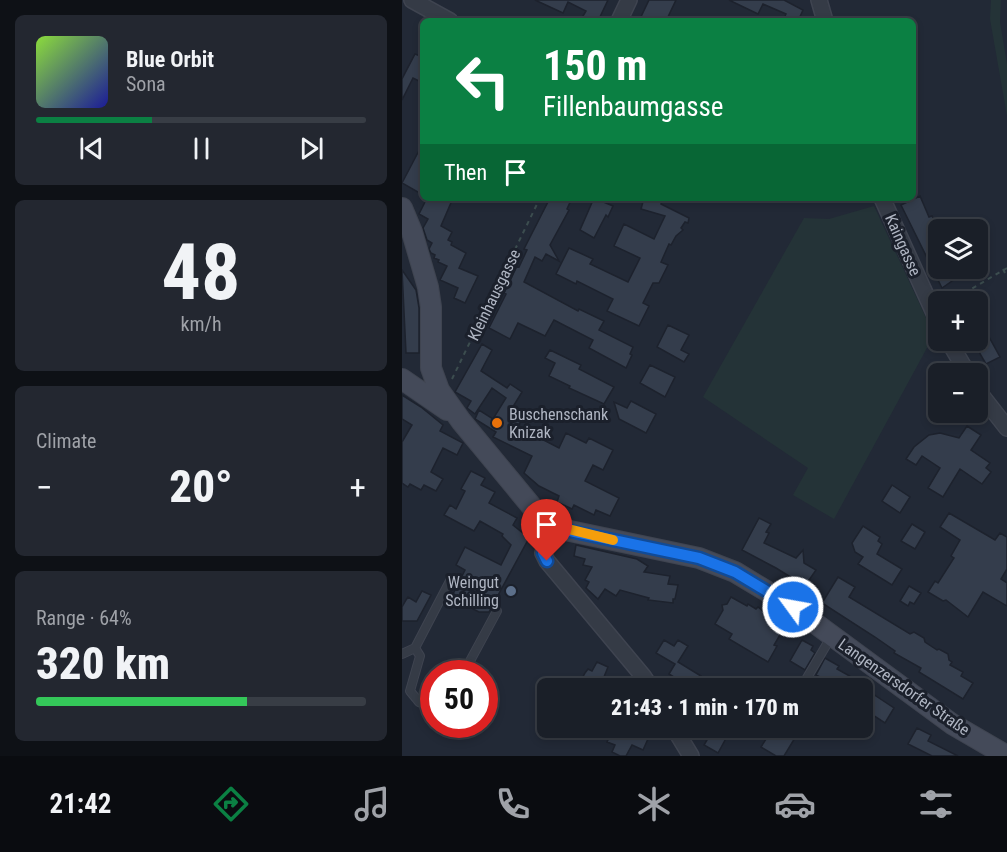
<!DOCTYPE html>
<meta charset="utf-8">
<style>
:root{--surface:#1a1f28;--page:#232730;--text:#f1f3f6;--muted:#9fa2a8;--line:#383d45;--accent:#0b8043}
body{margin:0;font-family:"Roboto Condensed",sans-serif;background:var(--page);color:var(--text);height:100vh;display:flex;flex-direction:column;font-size:22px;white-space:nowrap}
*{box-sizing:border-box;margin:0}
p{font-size:20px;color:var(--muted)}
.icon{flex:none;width:33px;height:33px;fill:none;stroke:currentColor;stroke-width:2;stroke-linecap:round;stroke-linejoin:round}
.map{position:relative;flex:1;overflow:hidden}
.side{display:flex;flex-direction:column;gap:15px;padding:15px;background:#0e1116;width:402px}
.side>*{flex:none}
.hud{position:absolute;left:18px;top:18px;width:496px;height:183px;border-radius:9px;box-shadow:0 3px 9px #0003,0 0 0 2px var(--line);background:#0b8043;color:#fff;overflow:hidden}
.controls{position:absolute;left:526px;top:219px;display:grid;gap:12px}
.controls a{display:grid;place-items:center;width:60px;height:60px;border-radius:9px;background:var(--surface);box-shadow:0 3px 9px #0003,0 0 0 2px var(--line);font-size:30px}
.speed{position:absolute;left:18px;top:660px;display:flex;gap:12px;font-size:30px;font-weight:700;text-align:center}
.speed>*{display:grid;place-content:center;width:78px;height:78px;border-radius:50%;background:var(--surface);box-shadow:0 3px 9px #0003,0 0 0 2px var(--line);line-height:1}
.speed .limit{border:9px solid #d22;background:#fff;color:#111}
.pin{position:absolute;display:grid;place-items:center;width:51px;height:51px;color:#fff;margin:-62px -26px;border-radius:50% 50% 50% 0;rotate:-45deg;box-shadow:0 0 6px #0007}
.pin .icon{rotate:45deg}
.me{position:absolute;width:66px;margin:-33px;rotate:302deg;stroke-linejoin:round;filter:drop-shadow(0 0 4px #0008)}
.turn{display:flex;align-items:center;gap:21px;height:126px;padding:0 24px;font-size:27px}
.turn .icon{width:78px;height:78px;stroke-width:2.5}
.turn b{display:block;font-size:42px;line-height:51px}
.then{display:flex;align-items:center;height:57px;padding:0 24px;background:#0003;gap:12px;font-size:22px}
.big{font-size:45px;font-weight:800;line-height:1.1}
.side .tile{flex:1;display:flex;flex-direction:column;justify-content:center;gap:9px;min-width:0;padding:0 21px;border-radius:9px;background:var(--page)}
.side .dial{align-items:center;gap:0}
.dial b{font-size:78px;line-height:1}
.song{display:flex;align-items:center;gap:18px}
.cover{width:72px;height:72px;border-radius:9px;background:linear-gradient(135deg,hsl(90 70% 55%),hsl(240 70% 35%))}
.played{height:6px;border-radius:3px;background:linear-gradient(90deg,var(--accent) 35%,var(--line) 35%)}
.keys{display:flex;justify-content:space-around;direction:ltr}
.heat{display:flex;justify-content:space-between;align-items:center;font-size:33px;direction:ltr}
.charge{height:9px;border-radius:4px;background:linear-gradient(90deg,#34c759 64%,var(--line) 0)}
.trip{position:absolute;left:135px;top:678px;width:336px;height:60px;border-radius:9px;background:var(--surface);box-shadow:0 3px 9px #0003,0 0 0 2px var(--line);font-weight:800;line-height:60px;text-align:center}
.tab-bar{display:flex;height:96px;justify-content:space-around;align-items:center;background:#0a0c10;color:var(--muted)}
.tab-bar .icon{width:42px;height:42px}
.tab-bar .selected{color:var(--accent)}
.tab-bar b{font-size:27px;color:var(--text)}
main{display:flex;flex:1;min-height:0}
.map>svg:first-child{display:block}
.grass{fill:#243337}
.building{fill:#343d4c;stroke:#1d222d;stroke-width:1.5}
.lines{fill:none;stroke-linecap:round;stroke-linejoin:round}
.service-casing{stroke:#3f4450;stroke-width:10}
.minor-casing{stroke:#3f4450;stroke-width:18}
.secondary-casing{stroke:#3f4450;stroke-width:22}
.path{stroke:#3c4d4f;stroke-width:2;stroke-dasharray:4.5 4.5;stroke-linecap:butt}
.service{stroke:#353b46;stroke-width:8}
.minor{stroke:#353b46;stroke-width:15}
.secondary{stroke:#444a59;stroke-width:20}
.route-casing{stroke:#114b97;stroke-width:15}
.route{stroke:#1a73e8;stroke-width:10}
.slow{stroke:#f59e0b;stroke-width:10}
.food-dot{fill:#e8710a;stroke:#1b202b;stroke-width:2}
.service-dot{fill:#5c6f8a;stroke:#1b202b;stroke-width:2}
.labels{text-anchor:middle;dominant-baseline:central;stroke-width:6;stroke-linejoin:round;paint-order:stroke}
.street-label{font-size:16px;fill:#b0b6c3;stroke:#1b202b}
.poi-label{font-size:16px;fill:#b0b6c3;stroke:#1b202b;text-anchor:start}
</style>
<main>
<section class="side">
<div class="tile">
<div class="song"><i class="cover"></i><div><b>Blue Orbit</b><p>Sona</p></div></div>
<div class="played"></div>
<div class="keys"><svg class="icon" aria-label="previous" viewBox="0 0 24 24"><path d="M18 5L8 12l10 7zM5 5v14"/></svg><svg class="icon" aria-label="pause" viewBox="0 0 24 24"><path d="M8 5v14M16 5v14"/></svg><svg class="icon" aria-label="next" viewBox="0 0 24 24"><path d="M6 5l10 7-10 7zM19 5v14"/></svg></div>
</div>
<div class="tile dial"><b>48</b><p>km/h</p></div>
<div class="tile"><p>Climate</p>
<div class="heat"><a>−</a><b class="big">20°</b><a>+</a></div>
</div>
<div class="tile"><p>Range · 64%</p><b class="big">320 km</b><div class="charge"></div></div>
</section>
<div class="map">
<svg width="605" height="756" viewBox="0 0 605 756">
<rect width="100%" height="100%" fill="#222936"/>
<!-- grass -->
<path class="grass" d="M589,0H599L598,22L605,64V116L588,19Z
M472,206L532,335L432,519L391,495L406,468L301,397L402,218L427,219Z"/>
<!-- building -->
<path class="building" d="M133,0H206L196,21H178L184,11L166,2L161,13Z
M247,0H274L264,21H237Z
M327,0H382L401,10L396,21H381L384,14L361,4L356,14Z
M13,54L21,57V83L11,78L0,100V79Z
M21,143V195L0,183Z
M518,196L527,217L530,216L537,232V268H556L560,274L540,288L499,205Z
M25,198H51L39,226L50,232L46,240L50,242L49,245L64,253L57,268L76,276L63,303L52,298L56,288L38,280L45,266L36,262L37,260L32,258L33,255L29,253L27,249L30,243L25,240L21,228L26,219L17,214Z
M148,198H170L165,209L167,210L148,245L157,261L144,254L140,261L133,257L122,282L176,311L177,309L202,321L197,330L231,347L228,354L230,355L224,368L187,348L191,340L152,320L143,336L116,323L108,339L87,328L104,294L102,293L115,266L117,267L125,250L122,249Z
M192,198L211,206L206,217L204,215L192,238L178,230Z
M242,198H260L259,204L287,218L286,223L283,222L279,228L281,230L274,236L269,245L267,244L259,262L266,265L257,283H251L241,303L247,306L237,326L205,311L211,299L175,281L174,284L154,274L167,248L191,259L188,264L226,282L238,258L212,246L222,224L252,239L263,216L239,209Z
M0,270L14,290L17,308V353H4Z
M576,317L598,357L584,364L570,340H576Z
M266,325L287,335L279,350L287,354L282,362L255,347Z
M80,344L90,350L79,371L105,388L108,384L120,392L109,410L117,414L115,416L120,419L116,427L157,448L164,433L184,443L187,438L211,450L201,470L191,465L183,481L217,498L208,516L194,510L192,515L172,505L170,509L155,502L157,496L137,486L122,473L130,456L91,437L94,432L73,419L77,410L91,419L104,398L90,388L73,414L65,408L69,401L53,392Z
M148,350L179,365L177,369L212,387L202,404L167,388L168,386L147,376L153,363L143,358Z
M248,365L273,377L263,397L238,383Z
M0,395L19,407L41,425L38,431L61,443L55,455L41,448L29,472L41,479L34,491L22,485L19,490L8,484L6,487L0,483V442L10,425L0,419Z
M229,401L254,414L244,433L217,419L212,402L225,408Z
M565,426L579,435L569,450L588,463L584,468L589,472L580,484L558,469L541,497L526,488L538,468L520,456L514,465L504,459L512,447L527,435L538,433L557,438Z
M69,471L83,478L79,485L93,492L87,503L115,518L111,525L127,538L87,612H77L71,609L68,603L51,594L63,570L54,565L63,547L99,565L109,545L100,536L101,534L78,521L72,531L42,515L48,505L54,509L63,491L59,489Z
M490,485L508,497L498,513L480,501Z
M547,513L593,540L598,533L605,537V569L599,579L605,583V606L581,592L566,617L544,600L541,601L526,592L533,581L536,583L552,558L549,556L558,540L538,527Z
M357,518L369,524L364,532L367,533L362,543L394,558L401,550L402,563L414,570L403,586L374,568L340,550Z
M510,524L523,532L513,549L499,541Z
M461,526L478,537L476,541L480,544L475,554L500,569L490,585L456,564L461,557L453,552L450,543Z
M174,545L235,559L246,566L242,572L268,576L266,584L276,585L273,599H271V603L246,600L247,598L218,590L214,596L203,589L196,599L184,588L187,582L183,580L190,567L181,565L183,559L172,556Z
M436,577L453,587L447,597L508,634L512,632L522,638L523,642L535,650L537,649L546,654L547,660L550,662L548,665L561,672L559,676L571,683L561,699L517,672L519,668L492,653L493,651L473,637L420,603Z
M507,586L519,593L512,604L508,602L506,606L498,601Z
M20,591L29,595L15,621H0V607L4,600L6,597L14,602Z
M329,597L345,606L346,604L354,609L356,607L382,628L372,645L375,646L366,662L327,639L330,634L313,624L321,610L320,605L325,604Z
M262,640L272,646L276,640L286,646L276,662L299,676L291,688H284L273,682L275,679L267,674L273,664L254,653Z
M400,640L411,646L409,650L413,653L403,670L388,661Z
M423,658L437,666L435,669L469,688H462L492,708L483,723L460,708V688H423L418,686L422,679L414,675Z
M195,662L206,667L202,677L206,679L201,688H175L183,673L186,669L190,671Z
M212,728H244L250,730L241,750L230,745L224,756H218L210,752L213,745L205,742Z
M312,728H322L328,731L316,753L302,745Z
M371,728H399L382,756H374L359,747Z
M515,728L529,735L526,741L556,756H530L506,744Z"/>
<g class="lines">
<!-- service casing -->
<g class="service-casing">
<path id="service" d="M13,648L18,656L8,691L17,702L32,708
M0,654L13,648L49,579
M61,674L95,611
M399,688L429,637"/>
</g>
<!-- minor casing -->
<g class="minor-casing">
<path id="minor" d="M10,0L48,21
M417,0L423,21
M217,21L227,0
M480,198L537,324
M546,340L566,374
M576,391L605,428
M150,525L141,553L145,561L241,676L249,688
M272,728L289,756"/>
</g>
<!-- secondary casing -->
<g class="secondary-casing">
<path id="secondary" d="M0,208L10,232L26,287L29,307V368L37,390L59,421L135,513L150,525L168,531L297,558L333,572L391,607L550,724L605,756
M0,379L45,410"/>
</g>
<!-- path -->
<path class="path" d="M601,269L605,277
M547,302L605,268
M50,379L138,198"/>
<!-- service -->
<use href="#service" class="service"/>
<!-- minor -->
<use href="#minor" class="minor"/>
<!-- secondary -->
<use href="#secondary" class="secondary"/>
</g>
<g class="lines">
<!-- route casing -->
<g class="route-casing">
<path id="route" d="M145,561L141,553L150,525L168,531L297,558L333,572L391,607"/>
</g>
<!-- route -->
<use href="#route" class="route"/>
<!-- slow -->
<path class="slow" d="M154,526L211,540"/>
</g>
<!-- markers -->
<circle class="food-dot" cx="95" cy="423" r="6"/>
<circle class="service-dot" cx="109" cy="591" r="6"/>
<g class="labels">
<!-- street labels -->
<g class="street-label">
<text transform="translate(501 245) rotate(66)">Kaingasse</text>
<text transform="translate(92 295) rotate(-64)">Kleinhausgasse</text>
<text transform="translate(502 687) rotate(35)">Langenzersdorfer Straße</text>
</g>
<!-- poi labels -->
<g class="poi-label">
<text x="107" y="414">Buschenschank<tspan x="107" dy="18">Knizak</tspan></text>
<text x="97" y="582" text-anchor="end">Weingut<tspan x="97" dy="18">Schilling</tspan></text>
</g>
</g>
</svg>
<div class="controls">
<a><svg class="icon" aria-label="layers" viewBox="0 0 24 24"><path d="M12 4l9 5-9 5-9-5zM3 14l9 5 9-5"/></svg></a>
<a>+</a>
<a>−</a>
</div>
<div class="speed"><div class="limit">50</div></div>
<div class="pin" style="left:145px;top:561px;background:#d93025"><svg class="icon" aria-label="arrive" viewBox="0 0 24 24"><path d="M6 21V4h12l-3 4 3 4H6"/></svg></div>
<svg class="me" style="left:391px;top:607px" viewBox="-20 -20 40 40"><circle r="17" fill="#1a73e8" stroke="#fff" stroke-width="3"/><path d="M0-11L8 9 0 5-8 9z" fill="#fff"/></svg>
<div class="trip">21:43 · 1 min · 170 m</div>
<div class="hud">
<div class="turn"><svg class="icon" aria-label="left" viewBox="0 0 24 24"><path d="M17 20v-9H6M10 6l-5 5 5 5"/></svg><div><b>150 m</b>Fillenbaumgasse</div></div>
<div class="then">Then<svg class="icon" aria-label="arrive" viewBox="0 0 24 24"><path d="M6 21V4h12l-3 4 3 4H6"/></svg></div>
</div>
</div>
</main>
<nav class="tab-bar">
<b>21:42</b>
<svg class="icon selected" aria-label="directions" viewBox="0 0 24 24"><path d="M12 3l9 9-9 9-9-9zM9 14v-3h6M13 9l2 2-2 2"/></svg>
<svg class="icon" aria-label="music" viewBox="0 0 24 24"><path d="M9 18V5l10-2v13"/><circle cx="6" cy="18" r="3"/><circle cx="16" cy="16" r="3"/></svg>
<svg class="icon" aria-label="phone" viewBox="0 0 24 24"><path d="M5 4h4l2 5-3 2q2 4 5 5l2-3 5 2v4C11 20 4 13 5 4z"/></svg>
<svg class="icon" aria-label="climate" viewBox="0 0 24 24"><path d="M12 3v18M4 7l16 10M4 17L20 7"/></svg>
<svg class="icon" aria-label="car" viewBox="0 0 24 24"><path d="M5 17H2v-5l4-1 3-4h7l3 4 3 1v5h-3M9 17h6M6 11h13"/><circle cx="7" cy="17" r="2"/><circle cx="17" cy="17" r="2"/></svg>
<svg class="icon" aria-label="filters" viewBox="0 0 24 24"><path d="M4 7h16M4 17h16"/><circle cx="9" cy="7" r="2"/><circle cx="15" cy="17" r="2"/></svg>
</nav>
